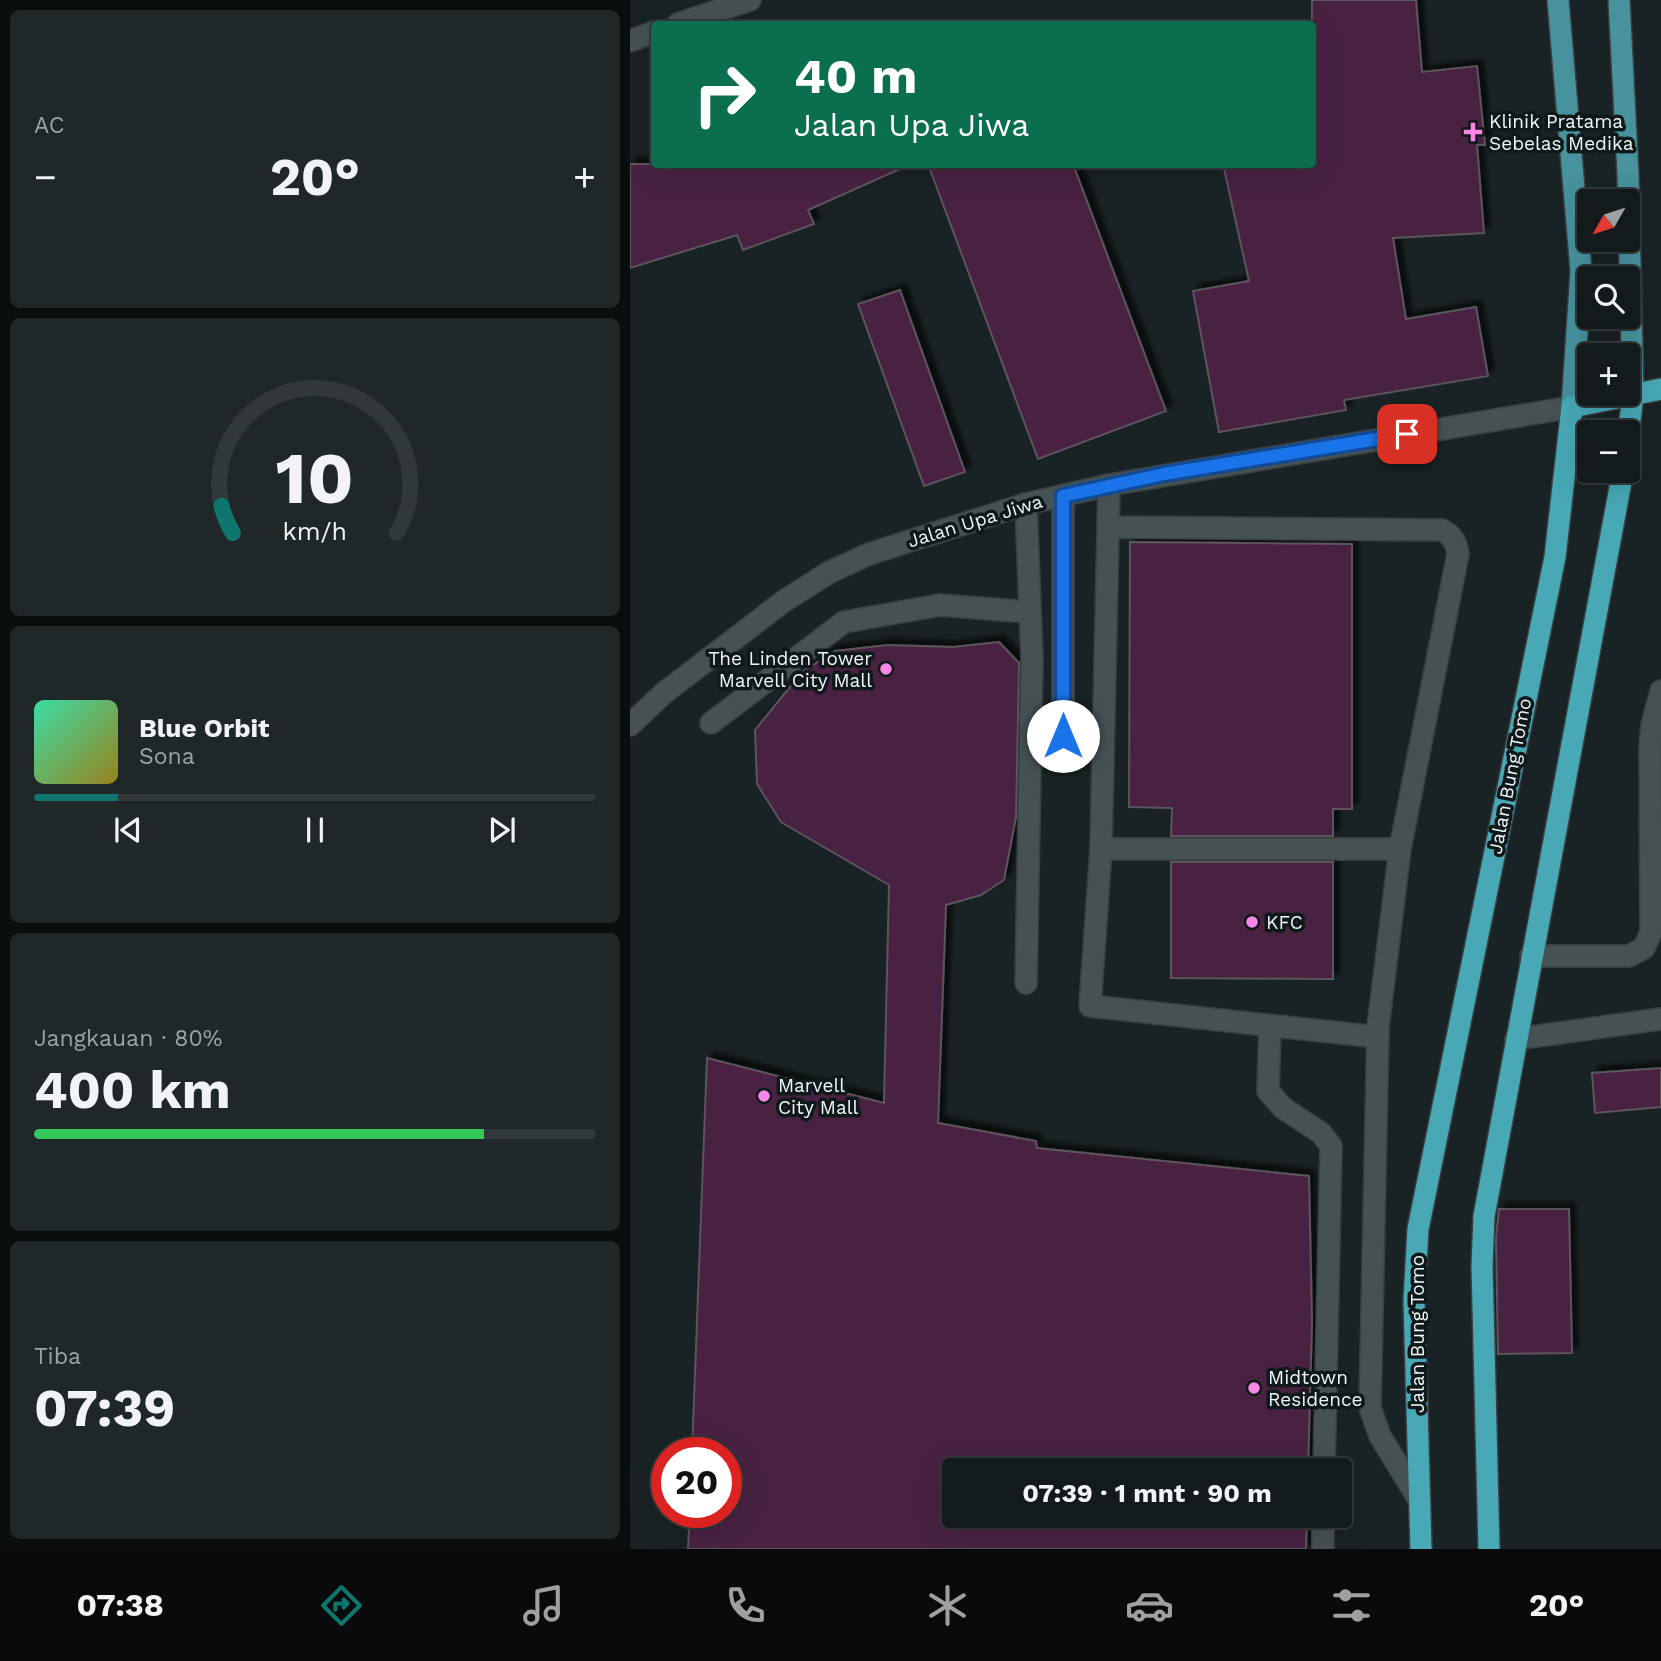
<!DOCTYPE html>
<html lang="id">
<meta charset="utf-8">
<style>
:root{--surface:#131a1b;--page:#202728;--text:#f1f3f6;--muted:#9da1a3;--line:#32383a;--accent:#0f766e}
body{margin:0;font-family:"Work Sans",sans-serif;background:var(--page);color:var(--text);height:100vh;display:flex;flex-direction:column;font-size:26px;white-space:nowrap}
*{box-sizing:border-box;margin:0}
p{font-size:23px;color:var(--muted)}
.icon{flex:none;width:38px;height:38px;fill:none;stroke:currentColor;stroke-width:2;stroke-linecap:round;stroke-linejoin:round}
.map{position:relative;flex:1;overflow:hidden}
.panel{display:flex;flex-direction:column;gap:10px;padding:10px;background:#0a0e0f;width:630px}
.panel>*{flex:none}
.banner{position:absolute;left:21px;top:21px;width:665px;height:147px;border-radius:7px;box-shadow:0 7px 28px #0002,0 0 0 2px var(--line);background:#0b6e4f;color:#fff;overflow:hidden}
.needle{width:46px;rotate:231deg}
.buttons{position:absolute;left:947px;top:189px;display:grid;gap:14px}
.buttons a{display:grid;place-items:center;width:63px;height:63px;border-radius:7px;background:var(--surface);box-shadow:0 7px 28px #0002,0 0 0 2px var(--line);font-size:35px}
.speed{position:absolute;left:21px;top:1437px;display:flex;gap:14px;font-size:35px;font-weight:700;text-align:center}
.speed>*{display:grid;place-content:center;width:91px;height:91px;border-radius:50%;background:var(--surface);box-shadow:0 7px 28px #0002,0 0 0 2px var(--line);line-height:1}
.speed .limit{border:10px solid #d22;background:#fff;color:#111}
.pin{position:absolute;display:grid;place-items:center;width:60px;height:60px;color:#fff;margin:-30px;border-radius:14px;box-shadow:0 4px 10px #0006}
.me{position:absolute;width:77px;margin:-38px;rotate:0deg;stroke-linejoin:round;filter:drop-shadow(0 0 5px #0008)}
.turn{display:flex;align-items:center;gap:24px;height:147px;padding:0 28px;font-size:32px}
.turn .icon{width:91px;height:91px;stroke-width:2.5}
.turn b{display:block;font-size:49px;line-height:60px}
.big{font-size:52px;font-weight:700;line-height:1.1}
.panel .card{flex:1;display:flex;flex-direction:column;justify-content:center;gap:10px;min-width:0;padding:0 24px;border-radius:10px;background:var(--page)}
.panel .dial{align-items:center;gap:0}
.dial svg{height:182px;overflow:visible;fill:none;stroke:var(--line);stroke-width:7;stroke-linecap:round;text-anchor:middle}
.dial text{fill:var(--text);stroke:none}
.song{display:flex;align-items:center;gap:21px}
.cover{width:84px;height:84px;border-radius:10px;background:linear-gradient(135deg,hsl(160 70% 55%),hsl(50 70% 35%))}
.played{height:7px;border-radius:4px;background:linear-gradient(90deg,var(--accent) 15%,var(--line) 15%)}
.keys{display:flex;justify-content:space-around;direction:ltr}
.heat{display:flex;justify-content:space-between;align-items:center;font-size:38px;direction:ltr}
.charge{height:10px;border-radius:5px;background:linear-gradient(90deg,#34c759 80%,var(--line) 0)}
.trip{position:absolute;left:312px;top:1458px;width:410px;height:70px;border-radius:7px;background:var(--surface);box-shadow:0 7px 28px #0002,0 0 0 2px var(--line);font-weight:700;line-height:70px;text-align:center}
.menu{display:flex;height:112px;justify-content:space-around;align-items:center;background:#080a0b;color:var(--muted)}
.menu .icon{width:49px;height:49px}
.menu .selected{color:var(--accent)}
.menu b{font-size:32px;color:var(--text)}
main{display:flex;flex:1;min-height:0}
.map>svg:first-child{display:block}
.building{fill:#482042;stroke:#5c545b;stroke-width:2;filter:url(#shadow)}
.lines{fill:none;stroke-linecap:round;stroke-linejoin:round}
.service-casing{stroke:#383f40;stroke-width:24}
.minor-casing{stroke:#383f40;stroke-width:24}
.primary-casing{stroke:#383f40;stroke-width:24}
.trunk-casing{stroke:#383f40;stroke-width:24}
.service{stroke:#465153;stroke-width:21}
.minor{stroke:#465153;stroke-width:21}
.primary{stroke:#47929d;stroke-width:21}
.trunk{stroke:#48a8b6;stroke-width:21}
.route-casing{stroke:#114b97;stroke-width:18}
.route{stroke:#1a73e8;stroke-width:12}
.poi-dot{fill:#fa87e7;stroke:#0f191a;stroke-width:2.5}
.labels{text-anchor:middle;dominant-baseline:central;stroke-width:7;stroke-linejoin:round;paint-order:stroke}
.poi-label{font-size:19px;fill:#eff5f6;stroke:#0f191a;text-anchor:start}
.street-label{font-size:19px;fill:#eff5f6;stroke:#0f191a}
</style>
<main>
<section class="panel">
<div class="card"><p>AC</p>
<div class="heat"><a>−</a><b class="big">20°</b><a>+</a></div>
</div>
<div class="card dial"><svg viewBox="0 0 100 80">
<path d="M14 69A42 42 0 1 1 86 69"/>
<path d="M14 69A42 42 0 0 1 9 57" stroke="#0f766e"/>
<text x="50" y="56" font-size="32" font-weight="700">10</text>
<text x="50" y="72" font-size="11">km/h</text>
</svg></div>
<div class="card">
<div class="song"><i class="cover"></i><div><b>Blue Orbit</b><p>Sona</p></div></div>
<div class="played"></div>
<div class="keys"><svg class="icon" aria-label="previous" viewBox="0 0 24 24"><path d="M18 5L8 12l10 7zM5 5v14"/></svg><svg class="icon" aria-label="pause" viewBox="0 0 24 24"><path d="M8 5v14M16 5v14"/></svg><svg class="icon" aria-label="next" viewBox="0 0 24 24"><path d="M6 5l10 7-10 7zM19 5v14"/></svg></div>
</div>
<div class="card"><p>Jangkauan · 80%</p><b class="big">400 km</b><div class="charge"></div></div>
<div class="card"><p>Tiba</p><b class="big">07:39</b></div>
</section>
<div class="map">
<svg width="1031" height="1549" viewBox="0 0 1031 1549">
<defs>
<filter id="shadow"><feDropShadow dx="6" dy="-6" stdDeviation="2" flood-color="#0009"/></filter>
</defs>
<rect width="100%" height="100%" fill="#192224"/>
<!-- building -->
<path class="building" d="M682,0H786L792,72L847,66L855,145H847L854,233L763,238L776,319L846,307L858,376L714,400L716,410L589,432L563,291L619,281L593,164H682Z
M0,164H281L178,210L184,224L113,250L107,235L0,268Z
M298,164H443L536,411L408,459Z
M270,290L335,472L294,486L228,304Z
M500,542L722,544V809H703V836H541L542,808L499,807Z
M369,642L389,663L386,817L374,880L351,895L316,905L308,1123L406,1141L407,1148L679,1176L682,1322L678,1470H324V1516H677L676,1549H58L60,1512H96V1452H62L77,1058L254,1103L259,885L151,822L127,784L125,730L172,672L205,651L258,645L323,647Z
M541,862H703V979L541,978Z
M1031,1068V1107L965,1113L962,1073Z
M869,1209H939L942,1353L868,1354L866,1238Z"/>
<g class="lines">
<!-- service casing -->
<g class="service-casing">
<path id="service" d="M479,485L471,849L460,1006L748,1037
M433,496V736L473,739
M396,504L402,658L396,983
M479,527L812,530C823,536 826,542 828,554L770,849L748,1027L740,1408L750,1436L788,1498
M81,723L214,622L310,605L399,612
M471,849H770
M901,956H999L1014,948L1021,932L1020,748L1022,725L1031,691
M640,1026L638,1091L653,1108L691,1133L701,1146L694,1470
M693,1549V1516"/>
</g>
<!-- minor casing -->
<g class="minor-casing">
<path id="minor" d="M48,24L120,0
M0,41L24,32
M0,725L34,693L154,601L200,572L239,554L396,504L479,485L942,407
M886,1039L1031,1019"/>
</g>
<!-- primary casing -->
<g class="primary-casing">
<path id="primary" d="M928,0L951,271L942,407
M989,0L998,175L1003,395"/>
</g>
<!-- trunk casing -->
<g class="trunk-casing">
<path id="trunk" d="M998,437L1003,395
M791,1549L784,1301L788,1229L925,557L942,407L1031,389
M859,1549L852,1266L854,1216L993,471"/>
</g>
<!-- service -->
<use href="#service" class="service"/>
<!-- minor -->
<use href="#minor" class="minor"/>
<!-- primary -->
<use href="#primary" class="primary"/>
<!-- trunk -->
<use href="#trunk" class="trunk"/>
</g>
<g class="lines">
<!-- route casing -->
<g class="route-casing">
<path id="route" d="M433,736V496L534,474L777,434"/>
</g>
<!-- route -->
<use href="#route" class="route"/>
</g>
<!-- markers -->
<g class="poi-dot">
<path d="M839.5 121.5h7v7h7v7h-7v7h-7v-7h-7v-7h7z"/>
<circle cx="256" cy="669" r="7"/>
<circle cx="622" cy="922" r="7"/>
<circle cx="134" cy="1096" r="7"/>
<circle cx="624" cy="1388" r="7"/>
</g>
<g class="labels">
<!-- poi labels -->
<g class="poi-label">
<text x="859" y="121">Klinik Pratama<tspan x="859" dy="22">Sebelas Medika</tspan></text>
<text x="242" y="658" text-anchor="end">The Linden Tower<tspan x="242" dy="22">Marvell City Mall</tspan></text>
<text x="636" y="922">KFC</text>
<text x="148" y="1085">Marvell<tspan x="148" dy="22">City Mall</tspan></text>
<text x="638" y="1377">Midtown<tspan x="638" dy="22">Residence</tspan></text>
</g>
<!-- street labels -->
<g class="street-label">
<text transform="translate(345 521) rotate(-17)">Jalan Upa Jiwa</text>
<text transform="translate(880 776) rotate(-79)">Jalan Bung Tomo</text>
<text transform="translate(787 1334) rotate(-90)">Jalan Bung Tomo</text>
</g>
</g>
</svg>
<div class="buttons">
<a><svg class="needle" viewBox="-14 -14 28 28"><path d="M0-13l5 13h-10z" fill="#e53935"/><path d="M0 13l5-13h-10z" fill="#9da1a3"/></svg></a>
<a><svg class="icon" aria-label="search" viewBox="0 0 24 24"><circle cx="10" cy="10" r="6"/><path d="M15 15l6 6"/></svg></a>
<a>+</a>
<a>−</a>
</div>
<div class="speed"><div class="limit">20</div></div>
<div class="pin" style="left:777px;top:434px;background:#d93025"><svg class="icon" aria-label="arrive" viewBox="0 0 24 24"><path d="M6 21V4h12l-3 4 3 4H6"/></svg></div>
<svg class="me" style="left:433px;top:736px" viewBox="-20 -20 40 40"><circle r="19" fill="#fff"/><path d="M0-13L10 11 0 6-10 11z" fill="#1a73e8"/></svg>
<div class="trip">07:39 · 1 mnt · 90 m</div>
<div class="banner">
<div class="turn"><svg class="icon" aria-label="right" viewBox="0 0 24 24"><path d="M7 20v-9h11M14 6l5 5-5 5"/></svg><div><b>40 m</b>Jalan Upa Jiwa</div></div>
</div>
</div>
</main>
<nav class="menu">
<b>07:38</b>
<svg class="icon selected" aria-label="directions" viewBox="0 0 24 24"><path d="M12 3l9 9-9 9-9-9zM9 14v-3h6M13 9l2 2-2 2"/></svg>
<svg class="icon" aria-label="music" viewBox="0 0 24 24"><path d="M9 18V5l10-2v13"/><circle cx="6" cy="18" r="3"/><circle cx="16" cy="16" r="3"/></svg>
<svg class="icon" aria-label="phone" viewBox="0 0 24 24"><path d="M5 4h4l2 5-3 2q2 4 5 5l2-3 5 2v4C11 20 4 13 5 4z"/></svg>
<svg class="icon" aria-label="climate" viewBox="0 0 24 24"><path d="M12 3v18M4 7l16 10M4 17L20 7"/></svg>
<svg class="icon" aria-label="car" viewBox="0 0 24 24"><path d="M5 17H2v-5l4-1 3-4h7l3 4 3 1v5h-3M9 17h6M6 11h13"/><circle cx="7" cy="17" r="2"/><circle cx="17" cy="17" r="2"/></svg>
<svg class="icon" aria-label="filters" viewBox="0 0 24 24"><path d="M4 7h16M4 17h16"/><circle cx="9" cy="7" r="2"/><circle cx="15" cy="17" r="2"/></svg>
<b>20°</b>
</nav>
